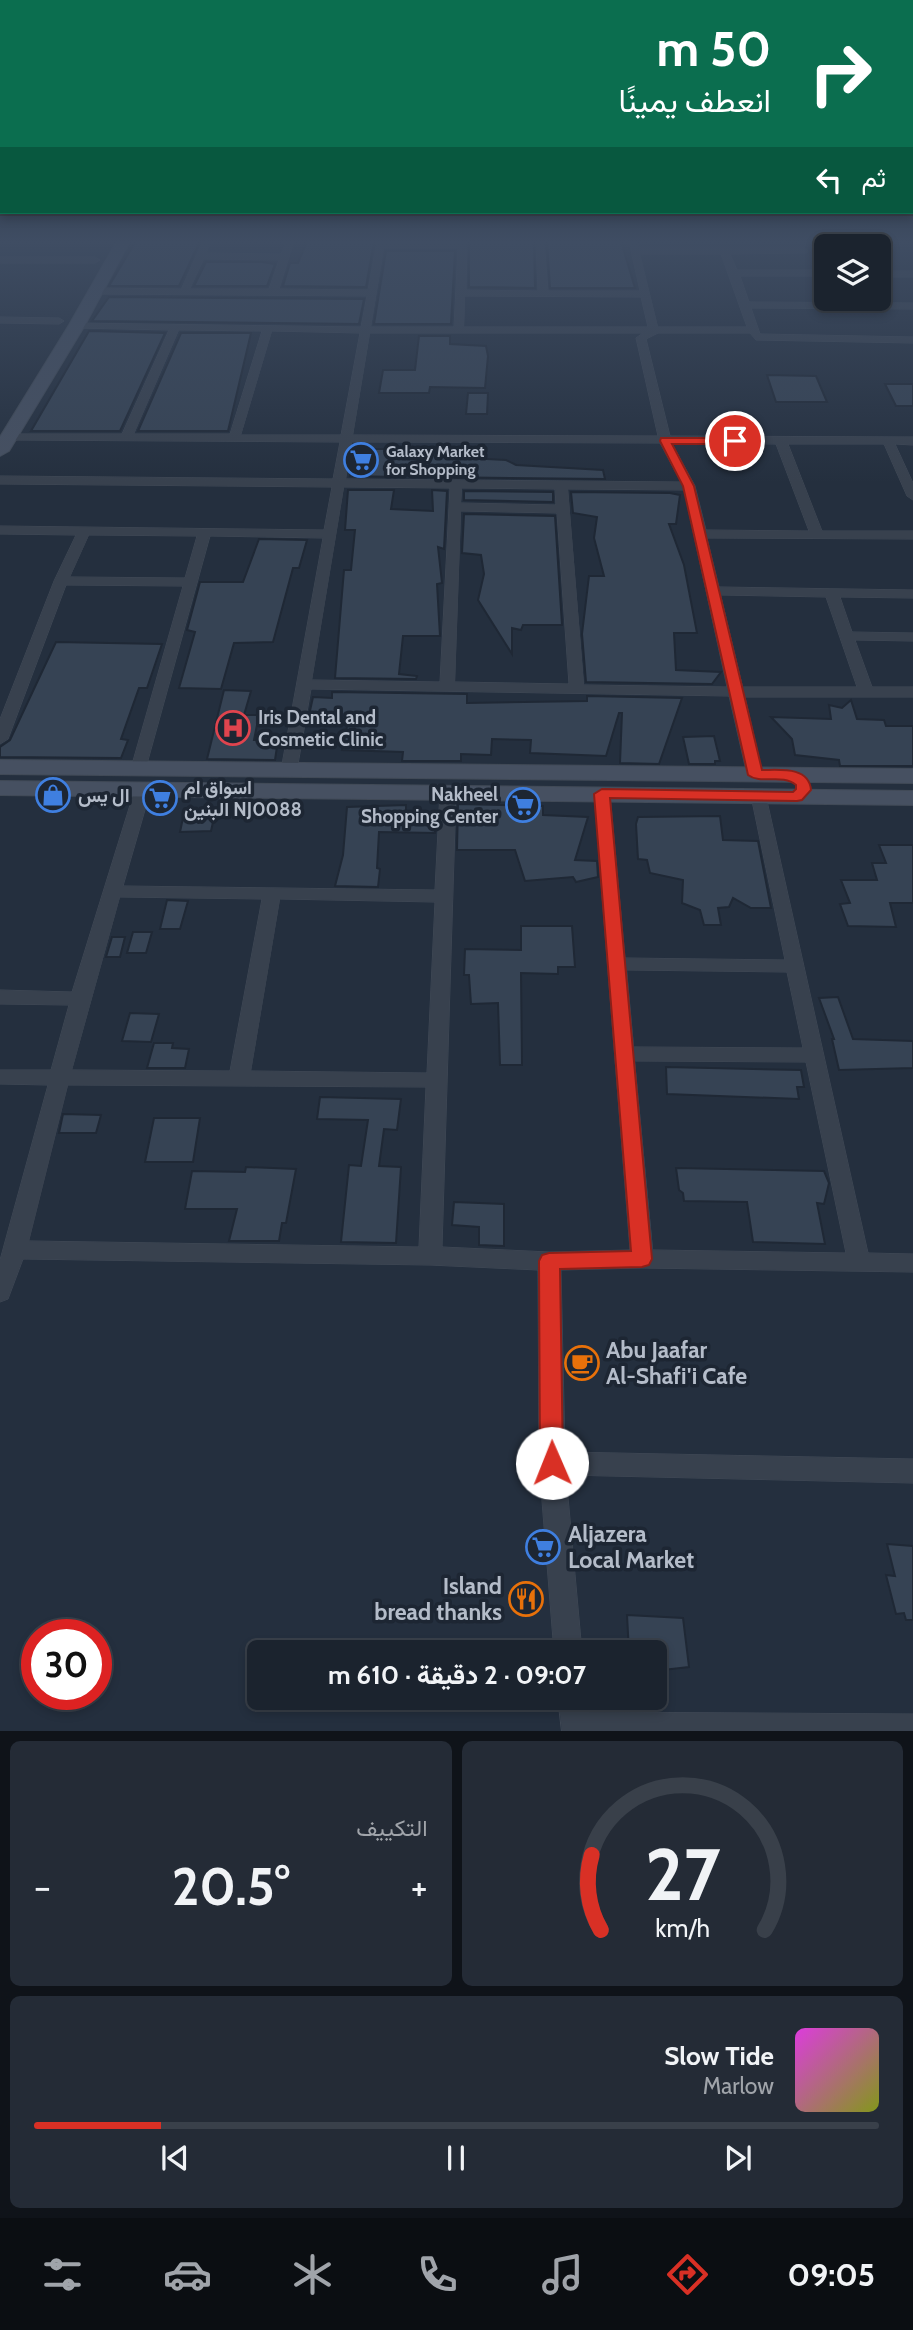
<!DOCTYPE html>
<html lang="ar">
<meta charset="utf-8">
<style>
:root{--surface:#1b232e;--page:#242b36;--text:#f1f3f6;--muted:#a0a4aa;--line:#39404a;--accent:#d93025}
body{margin:0;font-family:Cabin,Vazirmatn,sans-serif;background:var(--page);color:var(--text);direction:rtl;height:100vh;display:flex;flex-direction:column;font-size:26px;white-space:nowrap}
*{box-sizing:border-box;margin:0}
p{font-size:23px;color:var(--muted)}
.icon{flex:none;width:38px;height:38px;fill:none;stroke:currentColor;stroke-width:2;stroke-linecap:round;stroke-linejoin:round}
.map{position:relative;height:1731px;overflow:hidden;direction:ltr}
.panel{display:flex;flex-direction:column;gap:10px;padding:10px;background:#0f1319;flex:1}
.panel>*{flex:none}
.banner{position:absolute;left:0px;top:0px;width:914px;height:214px;box-shadow:0 4px 10px #0003,0 0 0 2px var(--line);direction:rtl;background:#0b6e4f;color:#fff;overflow:hidden}
.tools{position:absolute;left:814px;top:234px;display:grid;gap:14px}
.tools a{display:grid;place-items:center;width:77px;height:77px;border-radius:10px;background:var(--surface);box-shadow:0 4px 10px #0003,0 0 0 2px var(--line);font-size:35px}
.speed{position:absolute;left:21px;top:1619px;display:flex;gap:14px;font-size:35px;font-weight:700;text-align:center}
.speed>*{display:grid;place-content:center;width:91px;height:91px;border-radius:50%;background:var(--surface);box-shadow:0 4px 10px #0003,0 0 0 2px var(--line);line-height:1}
.speed .limit{border:10px solid #d22;background:#fff;color:#111}
.pin{position:absolute;display:grid;place-items:center;width:60px;height:60px;color:#fff;margin:-30px;border:4px solid #fff;border-radius:50%;box-shadow:0 2px 7px #0007}
.me{position:absolute;width:77px;margin:-38px;rotate:359deg;stroke-linejoin:round;filter:drop-shadow(0 0 5px #0008)}
.turn{display:flex;align-items:center;gap:24px;height:147px;padding:0 28px;font-size:32px}
.turn .icon{width:91px;height:91px;stroke-width:2.5}
.turn b{display:block;font-size:49px;line-height:60px}
.then{display:flex;align-items:center;height:66px;padding:0 28px;background:#0003;gap:14px;font-size:26px}
.big{font-size:52px;font-weight:700;line-height:1.1}
.panel .tile{flex:1;display:flex;flex-direction:column;justify-content:center;gap:10px;min-width:0;padding:0 24px;border-radius:10px;background:var(--page)}
.panel .dial{align-items:center;gap:0}
.dial svg{height:182px;overflow:visible;fill:none;stroke:var(--line);stroke-width:7;stroke-linecap:round;text-anchor:middle}
.dial text{fill:var(--text);stroke:none}
.song{display:flex;align-items:center;gap:21px}
.cover{width:84px;height:84px;border-radius:10px;background:linear-gradient(135deg,hsl(300 70% 55%),hsl(70 70% 35%))}
.played{height:7px;border-radius:4px;background:linear-gradient(90deg,var(--accent) 15%,var(--line) 15%)}
.keys{display:flex;justify-content:space-around;direction:ltr}
.heat{display:flex;justify-content:space-between;align-items:center;font-size:38px;direction:ltr}
.panel .tiles{flex:1;display:grid;gap:10px;grid-template-columns:1fr 1fr}
.tile:last-child{grid-column:span 2}
.trip{position:absolute;left:247px;top:1640px;width:420px;height:70px;border-radius:10px;background:var(--surface);box-shadow:0 4px 10px #0003,0 0 0 2px var(--line);font-weight:700;line-height:70px;text-align:center;direction:rtl}
.menu{display:flex;height:112px;justify-content:space-around;align-items:center;background:#0b0e12;color:var(--muted)}
.menu .icon{width:49px;height:49px}
.menu .on{color:var(--accent)}
.menu b{font-size:32px;color:var(--text)}
.map>svg:first-child{display:block}
.building{fill:#364354;stroke:#1f2835;stroke-width:2}
.lines{fill:none;stroke-linecap:round;stroke-linejoin:round}
.street-casing{stroke:#414a57;stroke-width:1}
.secondary-casing{stroke:#414a57;stroke-width:2}
.street{fill:#38414e;fill-rule:evenodd}
.secondary{fill:#465061;fill-rule:evenodd}
.route{fill:#d93025;stroke:#8d1f18;stroke-width:2}
.labels{text-anchor:middle;dominant-baseline:central;stroke-width:7;stroke-linejoin:round;paint-order:stroke}
.far-poi-label{font-size:16px;font-weight:bold;fill:#b4bcc9;stroke:#1d2633;text-anchor:start}
.poi-label{font-size:19px;font-weight:bold;fill:#b4bcc9;stroke:#1d2633;text-anchor:start}
.near-poi-label{font-size:23px;font-weight:bold;fill:#b4bcc9;stroke:#1d2633;text-anchor:start}
</style>
<div class="map">
<svg width="913" height="1732" viewBox="0 0 913 1732">
<rect width="100%" height="100%" fill="#242f3e"/>
<!-- building -->
<path class="building" d="M136,241H200L179,286H109Z
M307,241H374L366,287L283,286L290,263H298Z
M469,241H534L535,288L469,287Z
M547,241H621L635,288H550Z
M386,251H455L451,324H374Z
M206,262H262L275,264L267,286H194Z
M109,297L364,299L359,324L92,321Z
M89,331L165,333L120,431H31Z
M181,333H251L228,431H138Z
M419,336H450V344L486,346L488,356L485,388L430,387L429,393H379L383,370H415Z
M767,375L816,376L827,402H776Z
M885,384H913V406H896Z
M468,393H488L487,414H466Z
M355,449H467L468,458L506,460L516,465L603,470L605,479L431,477V472L398,471L397,477L350,476Z
M348,490H394L391,509L433,511L432,490L447,491L444,549L438,547L442,583L437,584L440,636H403L399,674L417,676L416,679L335,678L344,570H351L355,530H345Z
M464,491L553,492V502L464,500Z
M571,492L670,493L680,495L676,524H669L684,565L697,633H674L676,670L721,672L712,684L586,682L582,634L589,576H604L594,538L597,517L573,513Z
M464,514L555,516L562,625H523L521,630L512,628V654L478,600L484,574L481,555L462,553Z
M259,539L307,540L299,568H293L273,642L234,643L221,689L179,688L195,632L187,630L200,582H243Z
M56,642L162,644L147,688H139L121,739L128,740L121,758L0,757V747L10,740Z
M224,690L251,691L244,715H259L254,740H278L275,760L207,759Z
M332,692L467,694V703L587,701V696L682,698L659,764L620,763L622,713H619L606,756L530,753L531,740L492,739L491,755L461,754V761H402L403,752L342,750L348,722L308,720L313,697L332,698Z
M851,700L857,719L884,720L886,726H913V766H840L839,760L795,755L792,739L771,717L831,719L829,705L842,708Z
M714,736L720,761H715V764H689L683,737Z
M458,804L543,806V815L588,817L575,860L597,861L598,877L576,882L573,877L525,881L515,850H457Z
M406,805V813L436,814L435,833L379,832L377,868L380,869L378,887L335,886L343,855L347,807Z
M184,813H215L211,831L180,832Z
M720,816L723,840L758,841L771,908H751L733,898L729,907L718,908L721,925H704L700,910L682,903L683,880L650,873L647,860L638,859L636,824L638,817Z
M879,845H913V903H890L896,927L848,926L840,904L850,903L841,880H877L872,863H886Z
M167,900L188,901L180,929H160Z
M521,926H572L575,967H558V974L521,973L522,1065H500L498,1003L471,1004L469,975H464L465,949L521,950Z
M133,932H152L146,953H127Z
M112,937H125L120,957H106Z
M838,997L853,1039L913,1041V1068L839,1070L832,1039H834L819,998Z
M130,1013L159,1014L151,1042L122,1041Z
M154,1043H173L172,1048L189,1049L185,1068H147Z
M666,1067L801,1070L804,1087H797L799,1099L667,1094Z
M320,1097L401,1099L397,1130L384,1129L379,1166L401,1167L396,1243L341,1242L349,1165L361,1166L368,1120L317,1119Z
M63,1114L101,1115L96,1133H59Z
M154,1118H200L193,1162H145Z
M246,1167L296,1169L286,1223H282L279,1241H229L237,1209H185L192,1171L245,1172Z
M676,1168L824,1171L829,1183L824,1204L817,1203L825,1244L753,1242L747,1202L684,1201L683,1193L679,1190Z
M454,1202L504,1204V1246L479,1245V1227L452,1225Z
M887,1544L913,1546V1620H906L904,1613L896,1614L886,1575L895,1576Z
M627,1615L683,1618L689,1667L654,1671V1652H629Z"/>
<g class="lines">
<!-- street casing -->
<g class="street-casing">
<path id="street" d="M203,241H211L206,253L281,254L286,241H294L279,289L368,290L377,241H467L466,290L538,291L536,241H544L548,291H640L629,241H637L639,248H804L807,249V253L730,254L737,270H826V276H740L749,302L913,303V309L751,308L760,334L913,337V343L756,340L750,333H658L646,339L670,436L913,437V445L895,444L913,483V500L907,496L884,444H788L822,531H913V539L707,538L719,587L913,590V598L840,597L852,632L913,633V641L855,640L872,687H913V697H745L763,775L755,780L747,775L729,696L311,689L297,770L289,775L281,770L323,538L210,536L145,771L139,773L131,768L183,586L66,585L8,739L0,744V719L54,581L76,535L0,534V526L324,530L332,487L0,484V476L333,479L340,442L9,440L3,437L9,434H122L169,330L77,328L73,327V323L361,327L367,296L94,294L89,291L94,288L181,289ZM384,248H458L454,327H371ZM640,254H721L747,327H658ZM204,259L279,260L269,289H190ZM465,296L641,297L648,327H464ZM179,330L262,331L230,434H134ZM272,331L360,333L341,435H241ZM370,333H643L636,338L658,436L353,435ZM352,442L660,443L681,482L346,479ZM672,443L776,444L809,531L706,530L695,486ZM344,487L450,488L440,682L312,680ZM462,488L555,489L556,505L461,503ZM568,489L684,490L727,687L584,685ZM461,511L557,513L569,684L455,682ZM89,535L197,536L185,578L70,577ZM721,595L826,597L857,687H743Z
M0,257H95L100,260L95,263H0Z
M878,271H913V277H878Z
M0,317L59,318L64,321L59,324L0,323Z
M143,784L151,789L123,886L435,890L440,792L442,789H454L456,792L442,1247L549,1252L630,1250L594,794L602,789L610,794L625,958L785,960L751,796L759,791L765,792L868,1253L913,1254V1272L642,1268L561,1270L565,1452L913,1459V1483L566,1475L582,1652H554L539,1463L538,1270L430,1265L23,1259L8,1299L0,1302V1260L48,1085L0,1084V1070H51L69,1005L0,1004V990L72,992L135,789ZM120,897L262,899L230,1071L72,1070ZM280,899L435,902L427,1073L251,1071ZM627,970L787,972L803,1048L634,1047ZM635,1061L806,1062L846,1253L653,1250ZM68,1085L426,1087L419,1247L29,1241Z
M558,1698H586L588,1712L913,1714V1732H562Z"/>
</g>
<!-- secondary casing -->
<g class="secondary-casing">
<path id="secondary" d="M117,241H130L85,325L9,451L0,456V437L69,325Z
M0,760L913,769V783L0,774Z
M0,781L913,791V805L0,795Z"/>
</g>
<!-- street -->
<use href="#street" class="street"/>
<!-- secondary -->
<use href="#secondary" class="secondary"/>
</g>
<!-- sky -->
<linearGradient id="sky" x2="0" y2="1"><stop stop-color="#141a22"/><stop offset="0.5" stop-color="#3f4d63"/><stop offset="1" stop-color="#3f4d63" stop-opacity="0"/></linearGradient>
<rect width="913" height="483" fill="url(#sky)"/>
<!-- route -->
<path class="route" d="M661,438H735L740,441L735,444H672L694,486L762,770C779,770 809,766 811,790L802,800L797,801L610,798L652,1259L649,1265L642,1267L560,1269L563,1463L560,1470L552,1473L544,1470L540,1463L539,1261L542,1255L549,1253L631,1251L594,794L602,789L793,792L796,789V785C782,773 761,785 748,775L683,486L660,441Z"/>
<!-- icons -->
<defs>
<g id="supermarket-ring" transform="scale(1.75)"><circle r="9.5" fill="#1d2633" stroke="#3f7fe0" stroke-width="1.5"/><path d="M-6-5.5h2.5l.6 2H6L4.5 2H-2.5L-4.4-4H-6ZM-1.5 3.2a1.3 1.3 0 1 0 .1 0ZM3 3.2a1.3 1.3 0 1 0 .1 0Z" fill="#3f7fe0"/></g>
<g id="hospital-ring" transform="scale(1.75)"><circle r="9.5" fill="#1d2633" stroke="#e0444e" stroke-width="1.5"/><path d="M-5-5h3v3.5h4V-5h3V5h-3V1.5h-4V5h-3Z" fill="#e0444e"/></g>
<g id="shop-ring" transform="scale(1.75)"><circle r="9.5" fill="#1d2633" stroke="#3f7fe0" stroke-width="1.5"/><path d="M-5-2.5h2.3a2.7 3.5 0 0 1 5.4 0H5L5.5 6h-11ZM-1.5-2.5h3a1.5 2.3 0 0 0-3 0Z" fill="#3f7fe0"/></g>
<g id="cafe-ring" transform="scale(1.75)"><circle r="9.5" fill="#1d2633" stroke="#e8710a" stroke-width="1.5"/><path d="M-5.5-4.5H6V0H3Q3 3.5 0 3.5H-2.5Q-5.5 3.5-5.5 0ZM3-3.2v2h1.7v-2ZM-6 4.5H4V6H-6Z" fill="#e8710a"/></g>
<g id="restaurant-ring" transform="scale(1.75)"><circle r="9.5" fill="#1d2633" stroke="#e8710a" stroke-width="1.5"/><path d="M-5-6h1v4h1v-4h1v4h1v-4h1v5L-1.5 .5V6h-2V.5L-5-1ZM5-6V6H3V1.5H1.5Q1.5-4 5-6Z" fill="#e8710a"/></g>
</defs>
<g fill-rule="evenodd">
<use href="#supermarket-ring" x="361" y="460"/>
<use href="#hospital-ring" x="233" y="728"/>
<use href="#shop-ring" x="53" y="795"/>
<use href="#supermarket-ring" x="160" y="798"/>
<use href="#supermarket-ring" x="523" y="805"/>
<use href="#cafe-ring" x="582" y="1363"/>
<use href="#supermarket-ring" x="543" y="1547"/>
<use href="#restaurant-ring" x="526" y="1599"/>
</g>
<g class="labels">
<!-- far-poi labels -->
<g class="far-poi-label">
<text x="386" y="451">Galaxy Market<tspan x="386" dy="18">for Shopping</tspan></text>
</g>
<!-- poi labels -->
<g class="poi-label">
<text x="258" y="717">Iris Dental and<tspan x="258" dy="22">Cosmetic Clinic</tspan></text>
<text x="184" y="787">اسواق ام<tspan x="184" dy="22">البنين NJ0088</tspan></text>
<text x="498" y="794" text-anchor="end">Nakheel<tspan x="498" dy="22">Shopping Center</tspan></text>
<text x="78" y="795">ال يس</text>
</g>
<!-- near-poi labels -->
<g class="near-poi-label">
<text x="606" y="1350">Abu Jaafar<tspan x="606" dy="26">Al-Shafi'i Cafe</tspan></text>
<text x="568" y="1534">Aljazera<tspan x="568" dy="26">Local Market</tspan></text>
<text x="502" y="1586" text-anchor="end">Island<tspan x="502" dy="26">bread thanks</tspan></text>
</g>
</g>
</svg>
<div class="tools">
<a><svg class="icon" aria-label="layers" viewBox="0 0 24 24"><path d="M12 4l9 5-9 5-9-5zM3 14l9 5 9-5"/></svg></a>
</div>
<div class="speed"><div class="limit">30</div></div>
<div class="pin" style="left:735px;top:441px;background:#d93025"><svg class="icon" aria-label="arrive" viewBox="0 0 24 24"><path d="M6 21V4h12l-3 4 3 4H6"/></svg></div>
<svg class="me" style="left:552px;top:1463px" viewBox="-20 -20 40 40"><circle r="19" fill="#fff"/><path d="M0-13L10 11 0 6-10 11z" fill="#d93025"/></svg>
<div class="trip">09:07 · 2 دقيقة · 610 m</div>
<div class="banner">
<div class="turn"><svg class="icon" aria-label="right" viewBox="0 0 24 24"><path d="M7 20v-9h11M14 6l5 5-5 5"/></svg><div><b>50 m</b>انعطف يمينًا</div></div>
<div class="then">ثم<svg class="icon" aria-label="left" viewBox="0 0 24 24"><path d="M17 20v-9H6M10 6l-5 5 5 5"/></svg></div>
</div>
</div>
<section class="panel">
<div class="tiles">
<div class="tile dial"><svg viewBox="0 0 100 80">
<path d="M14 69A42 42 0 1 1 86 69"/>
<path d="M14 69A42 42 0 0 1 10 36" stroke="#d93025"/>
<text x="50" y="56" font-size="32" font-weight="700">27</text>
<text x="50" y="72" font-size="11">km/h</text>
</svg></div>
<div class="tile"><p>التكييف</p>
<div class="heat"><a>−</a><b class="big">20.5°</b><a>+</a></div>
</div>
<div class="tile">
<div class="song"><i class="cover"></i><div><b>Slow Tide</b><p>Marlow</p></div></div>
<div class="played"></div>
<div class="keys"><svg class="icon" aria-label="previous" viewBox="0 0 24 24"><path d="M18 5L8 12l10 7zM5 5v14"/></svg><svg class="icon" aria-label="pause" viewBox="0 0 24 24"><path d="M8 5v14M16 5v14"/></svg><svg class="icon" aria-label="next" viewBox="0 0 24 24"><path d="M6 5l10 7-10 7zM19 5v14"/></svg></div>
</div>
</div>
</section>
<nav class="menu">
<b>09:05</b>
<svg class="icon on" aria-label="directions" viewBox="0 0 24 24"><path d="M12 3l9 9-9 9-9-9zM9 14v-3h6M13 9l2 2-2 2"/></svg>
<svg class="icon" aria-label="music" viewBox="0 0 24 24"><path d="M9 18V5l10-2v13"/><circle cx="6" cy="18" r="3"/><circle cx="16" cy="16" r="3"/></svg>
<svg class="icon" aria-label="phone" viewBox="0 0 24 24"><path d="M5 4h4l2 5-3 2q2 4 5 5l2-3 5 2v4C11 20 4 13 5 4z"/></svg>
<svg class="icon" aria-label="climate" viewBox="0 0 24 24"><path d="M12 3v18M4 7l16 10M4 17L20 7"/></svg>
<svg class="icon" aria-label="car" viewBox="0 0 24 24"><path d="M5 17H2v-5l4-1 3-4h7l3 4 3 1v5h-3M9 17h6M6 11h13"/><circle cx="7" cy="17" r="2"/><circle cx="17" cy="17" r="2"/></svg>
<svg class="icon" aria-label="filters" viewBox="0 0 24 24"><path d="M4 7h16M4 17h16"/><circle cx="9" cy="7" r="2"/><circle cx="15" cy="17" r="2"/></svg>
</nav>
